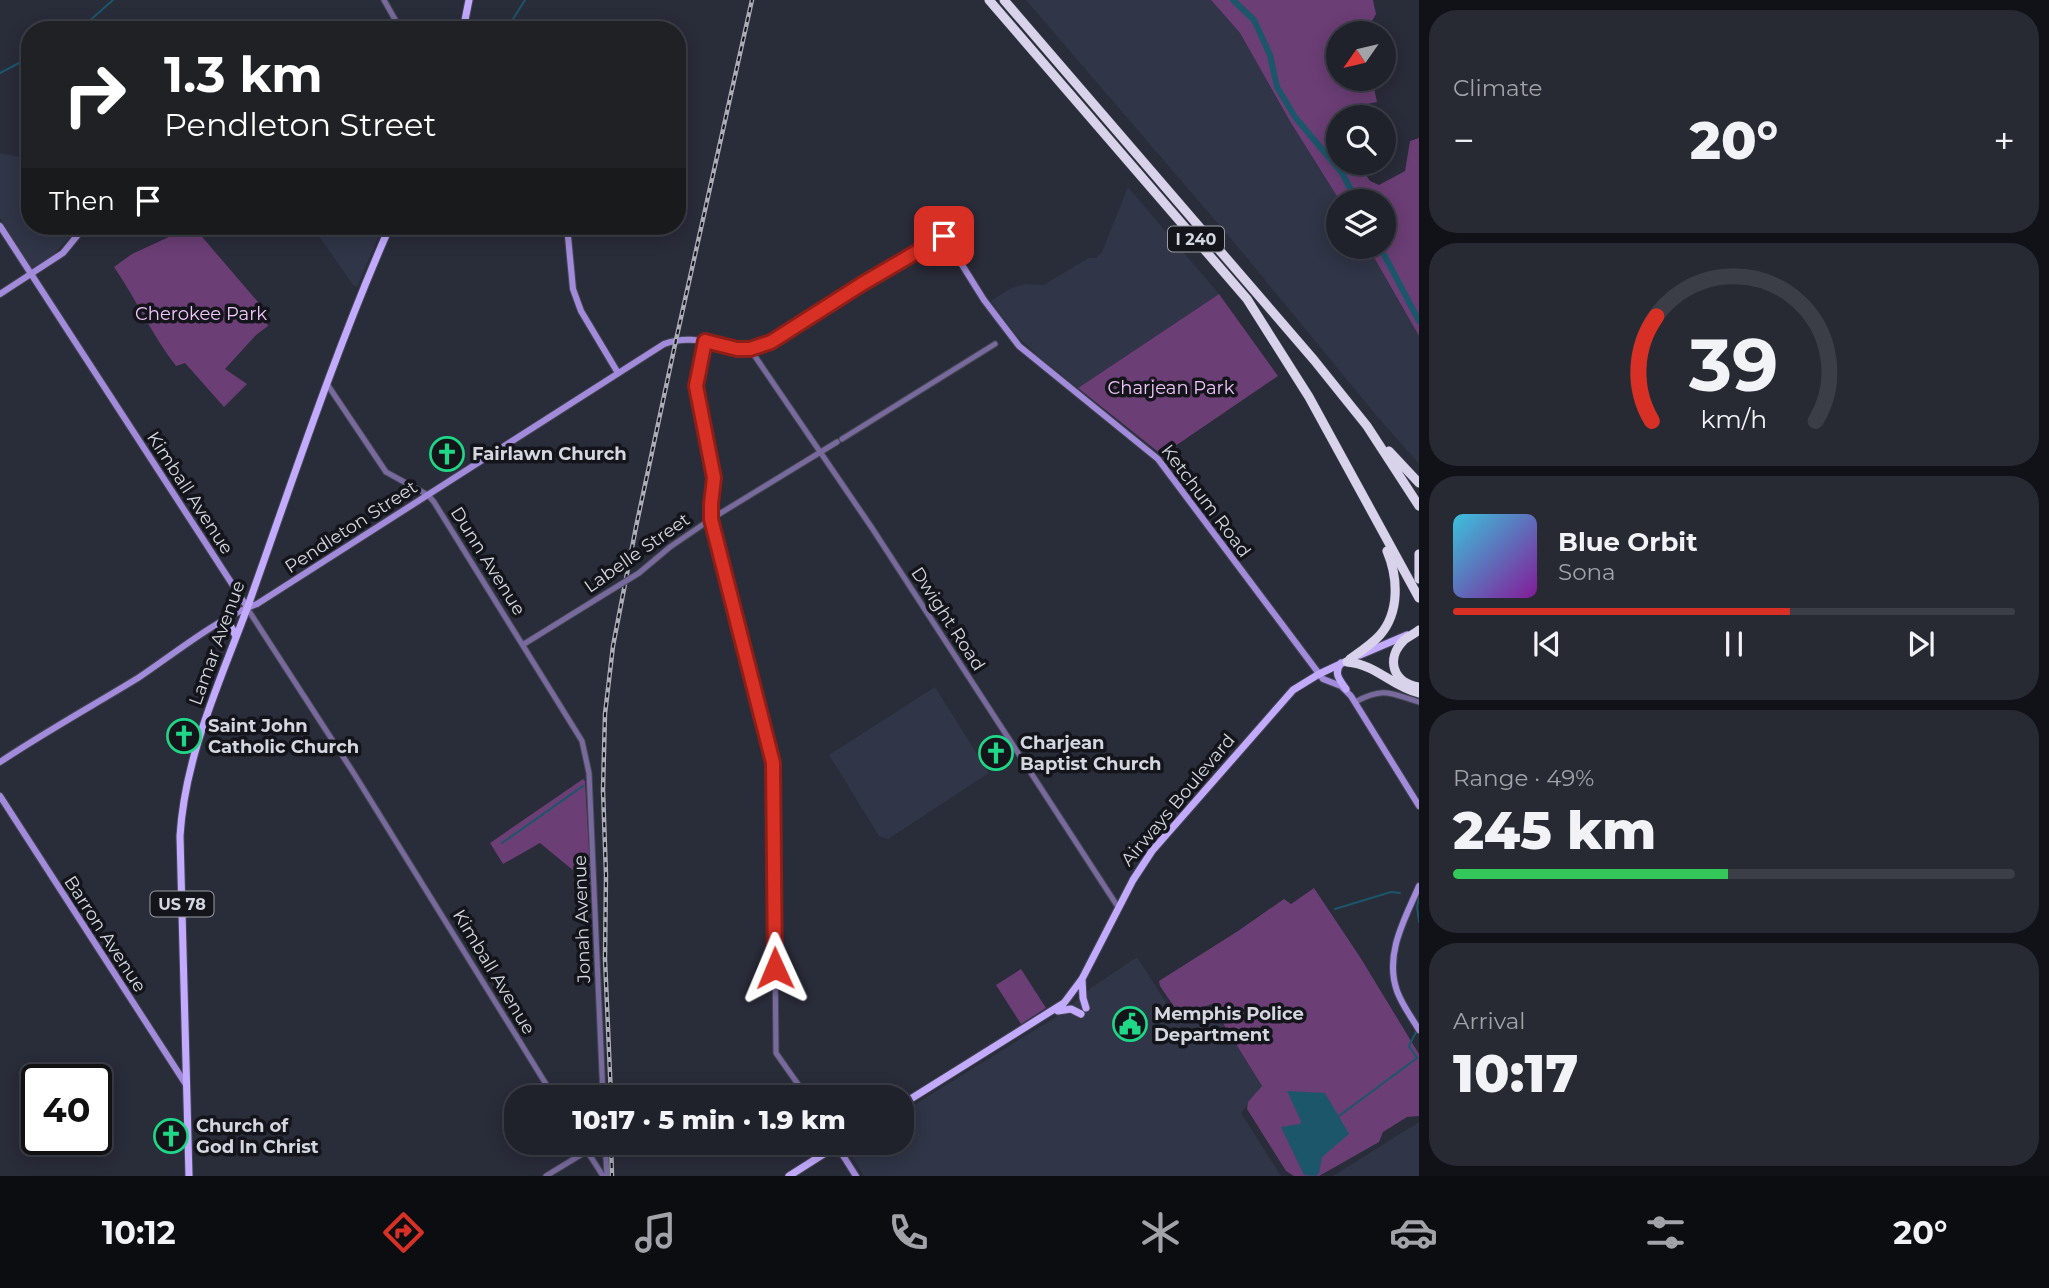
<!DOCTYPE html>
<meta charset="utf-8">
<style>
:root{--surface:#1f212b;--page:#272933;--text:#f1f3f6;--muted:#a1a3a9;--line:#3c3e47;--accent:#d93025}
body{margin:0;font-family:Montserrat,sans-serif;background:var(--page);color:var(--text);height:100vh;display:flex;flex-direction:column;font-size:26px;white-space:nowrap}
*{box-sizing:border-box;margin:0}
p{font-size:23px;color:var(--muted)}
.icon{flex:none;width:38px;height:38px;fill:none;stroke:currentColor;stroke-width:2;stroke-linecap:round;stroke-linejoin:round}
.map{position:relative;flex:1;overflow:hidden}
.panel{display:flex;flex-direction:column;gap:10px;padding:10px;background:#111218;width:630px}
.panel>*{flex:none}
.guide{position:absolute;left:21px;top:21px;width:665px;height:214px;border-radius:28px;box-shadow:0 4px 18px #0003,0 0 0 2px var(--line);background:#202124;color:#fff;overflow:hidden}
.needle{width:46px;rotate:236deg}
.buttons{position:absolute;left:1326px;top:21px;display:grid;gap:14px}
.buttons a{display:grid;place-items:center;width:70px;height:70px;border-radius:50%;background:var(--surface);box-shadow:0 4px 18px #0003,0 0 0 2px var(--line);font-size:35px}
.speed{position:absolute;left:21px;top:1064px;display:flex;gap:14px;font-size:35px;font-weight:700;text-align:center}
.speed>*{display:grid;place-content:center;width:91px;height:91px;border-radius:50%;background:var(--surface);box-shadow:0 4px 18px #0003,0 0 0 2px var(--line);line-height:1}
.speed .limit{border:4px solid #111;border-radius:10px;background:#fff;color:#111}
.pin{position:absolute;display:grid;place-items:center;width:60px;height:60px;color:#fff;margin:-30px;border-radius:14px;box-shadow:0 4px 10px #0006}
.me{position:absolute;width:77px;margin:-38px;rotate:359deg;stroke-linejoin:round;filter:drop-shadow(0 0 5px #0008)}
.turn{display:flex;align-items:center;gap:24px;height:147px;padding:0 28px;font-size:32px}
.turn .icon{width:91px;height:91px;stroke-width:2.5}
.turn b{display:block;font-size:49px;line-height:60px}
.then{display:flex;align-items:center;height:66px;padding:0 28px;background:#0003;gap:14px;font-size:26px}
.big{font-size:52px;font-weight:800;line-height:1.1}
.panel .card{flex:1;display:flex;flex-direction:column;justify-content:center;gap:10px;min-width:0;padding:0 24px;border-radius:28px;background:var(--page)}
.panel .dial{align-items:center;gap:0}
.dial svg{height:182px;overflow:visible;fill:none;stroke:var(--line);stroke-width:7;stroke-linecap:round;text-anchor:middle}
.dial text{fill:var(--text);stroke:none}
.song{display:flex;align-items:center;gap:21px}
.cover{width:84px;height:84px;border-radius:10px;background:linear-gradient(135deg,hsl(190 70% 55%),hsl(290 70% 35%))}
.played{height:7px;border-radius:4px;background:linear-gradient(90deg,var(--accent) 60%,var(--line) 60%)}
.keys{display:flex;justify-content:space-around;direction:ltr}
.heat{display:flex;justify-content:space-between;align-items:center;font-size:38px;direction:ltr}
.charge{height:10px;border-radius:5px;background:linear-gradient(90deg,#34c759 49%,var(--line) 0)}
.trip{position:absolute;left:504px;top:1085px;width:410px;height:70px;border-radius:28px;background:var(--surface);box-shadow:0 4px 18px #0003,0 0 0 2px var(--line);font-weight:800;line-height:70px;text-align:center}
.menu{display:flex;height:112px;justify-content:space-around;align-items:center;background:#0c0d11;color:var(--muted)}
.menu .icon{width:49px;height:49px}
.menu .current{color:var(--accent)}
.menu b{font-size:32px;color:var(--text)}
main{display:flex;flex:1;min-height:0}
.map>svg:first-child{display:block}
.built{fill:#303547}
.green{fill:#6b3e75}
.water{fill:#1b566b}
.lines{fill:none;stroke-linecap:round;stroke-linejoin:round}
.stream{stroke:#1b566b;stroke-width:2}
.river{stroke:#1b566b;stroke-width:6}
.tertiary-casing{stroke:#444754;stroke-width:7}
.secondary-casing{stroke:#444754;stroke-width:8}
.primary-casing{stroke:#444754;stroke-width:9}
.motorway-casing{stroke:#444754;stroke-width:10}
.tertiary{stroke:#786a9d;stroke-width:5}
.secondary{stroke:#a38bdc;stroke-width:6}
.primary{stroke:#c2aafe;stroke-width:7}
.motorway{stroke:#d8d2eb;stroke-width:9}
.rail-casing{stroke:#aaadb6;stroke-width:4.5}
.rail{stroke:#13151b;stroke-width:2;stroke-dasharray:5;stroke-linecap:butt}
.tertiary-bridge-casing{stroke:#444754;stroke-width:7;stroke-linecap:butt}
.tertiary-bridge{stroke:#786a9d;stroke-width:5}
.route-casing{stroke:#8d1f18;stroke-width:18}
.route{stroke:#d93025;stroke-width:12}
.labels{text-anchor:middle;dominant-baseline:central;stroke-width:7;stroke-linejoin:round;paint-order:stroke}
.shield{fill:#13151b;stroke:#9a9da4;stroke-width:2}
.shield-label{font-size:16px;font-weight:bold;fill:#d4d7df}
.park-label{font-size:18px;fill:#f1c5fb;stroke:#13151b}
.poi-label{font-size:18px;font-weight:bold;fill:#d4d7df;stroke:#13151b;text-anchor:start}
.street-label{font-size:18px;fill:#d4d7df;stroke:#13151b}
</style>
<main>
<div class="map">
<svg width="1419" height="1176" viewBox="0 0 1419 1176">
<rect width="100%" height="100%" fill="#292c39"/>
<!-- built -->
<path class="built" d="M1026,0H1211L1240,33L1291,123L1340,201L1339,247H1368L1419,336V464L1376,415L1232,240Z
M0,153L30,159V226H80L53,255L32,268L0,218Z
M1128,187L1219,294L1078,388L1038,356L1017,336L991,301L1009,289L1025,284L1044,285L1088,258H1096L1102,252Z
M312,226H383L357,287L353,285Z
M935,687L989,773L888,839L879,836L829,755Z
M1137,957L1179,1023L1210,1004L1262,1086L1241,1113L1281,1176H864L850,1154V1146L854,1143H901V1113L1061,1014L1091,988Z
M1419,1122V1176H1333Z"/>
<!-- green -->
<path class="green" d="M1211,0H1373L1376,14L1365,33H1339V79H1372L1377,102L1352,107L1345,117H1339V163H1358L1370,181L1379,185L1405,171L1410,141L1419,138V336L1368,247H1384V201H1340L1291,123L1240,33Z
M186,229L197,231L264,309L268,326L256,335L225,369L247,384L224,407L185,363L176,366C152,335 136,299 114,267L132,254Z
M1219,294L1278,376L1162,455L1078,388Z
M583,779L585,781L591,885L540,843L503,864L490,843Z
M1314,888L1360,957L1419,1054V1116L1407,1117L1383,1132L1379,1142L1319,1176H1294L1286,1171L1247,1109L1248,1102L1262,1086L1211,1004L1181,1017L1160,986L1159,981L1238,931L1284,899L1291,904Z
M1021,969L1046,1008L1021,1024L996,985Z"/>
<!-- water -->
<path class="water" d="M1287,1091L1325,1093L1349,1134L1322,1157L1319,1173L1316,1176L1304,1175L1281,1127L1300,1124L1301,1121Z"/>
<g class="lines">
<!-- stream -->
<path class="stream" d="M79,30L113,0
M506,30L525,0
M28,58L30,57
M0,73L21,62
M502,843L583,786
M1419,898L1417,907L1419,922
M1335,909L1391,892L1400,893
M1339,1116L1417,1058L1409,1046L1416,1032"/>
<!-- river -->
<path class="river" d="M1233,0L1254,20L1270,55L1277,87L1295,117L1342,173L1357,201
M1380,247L1419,321"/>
<!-- tertiary casing -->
<g class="tertiary-casing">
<path id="tertiary" d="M384,0L401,30
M705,341L696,386L714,478L711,504V519L773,763L776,1053L807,1097
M750,349L872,528L1118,907
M327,384L386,472L428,495L434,502L582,741L589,773L603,1097
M842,439L995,344
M639,573L670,547L711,519L837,442
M247,608L353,772L554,1097
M524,644L600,597
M1355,702C1384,687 1389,693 1419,702
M582,1143L603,1176
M605,1143L607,1176
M546,1176L587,1151"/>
</g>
<!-- secondary casing -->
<g class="secondary-casing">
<path id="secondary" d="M0,226L247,607
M567,226L573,289L581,311L618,373
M0,294L63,253L85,226
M232,614L237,604L235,592
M0,762C45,732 92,706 138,678C171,656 221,616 257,604L664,344C701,330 726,355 764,345L944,236L984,300L1019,346L1158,459L1323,679L1341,686L1351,696L1419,806
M0,796L187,1086
M1419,886C1405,919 1384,954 1397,991C1402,1005 1412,1018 1419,1030
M837,1146L856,1176"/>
</g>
<!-- primary casing -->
<g class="primary-casing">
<path id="primary" d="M463,30L469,0
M219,624L231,627L236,636
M1360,655L1407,635
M1341,663C1333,674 1340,680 1346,689
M1082,979L1083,998L1086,1008
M1058,1011L1071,1009L1081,1014
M901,1105L1064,1003L1082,979L1133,880L1152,851L1293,690L1319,674L1349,660
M189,1176L180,836C185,754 221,680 249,603C294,476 336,349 390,226
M789,1176L841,1143"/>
</g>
<!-- motorway casing -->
<g class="motorway-casing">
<path id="motorway" d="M989,0L1247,299L1309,397L1419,598
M1004,0L1314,360L1367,426L1419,506
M1389,451L1419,483
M1419,554V579
M1419,630C1414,634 1408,637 1404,640C1385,659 1393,683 1419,687
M1350,659C1360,652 1372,644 1380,635C1400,612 1398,577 1387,551
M1347,662C1378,665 1389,685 1419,693"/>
</g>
<!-- tertiary -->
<use href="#tertiary" class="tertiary"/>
<!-- secondary -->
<use href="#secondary" class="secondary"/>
<!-- primary -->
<use href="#primary" class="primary"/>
<!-- motorway -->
<use href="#motorway" class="motorway"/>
<!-- rail casing -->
<g class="rail-casing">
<path id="rail" d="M611,1097L605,959L606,875L603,790L605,714L613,646L636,527L676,340L752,0
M611,1143L612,1176"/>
</g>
<!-- rail -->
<use href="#rail" class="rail"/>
<!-- tertiary-bridge casing -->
<g class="tertiary-bridge-casing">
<path id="tertiary-bridge" d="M600,597L639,573"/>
</g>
<!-- tertiary-bridge -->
<use href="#tertiary-bridge" class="tertiary-bridge"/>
</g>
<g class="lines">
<!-- route casing -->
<g class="route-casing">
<path id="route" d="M775,968L773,763L711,519V504L714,478L696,386L705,341L737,349H750L771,342L862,284L944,236"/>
</g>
<!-- route -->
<use href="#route" class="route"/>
</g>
<!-- icons -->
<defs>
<g id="church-ring" transform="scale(1.75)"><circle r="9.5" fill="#13151b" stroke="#1fd887" stroke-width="1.5"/><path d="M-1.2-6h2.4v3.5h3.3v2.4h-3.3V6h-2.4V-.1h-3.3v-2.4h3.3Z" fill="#1fd887"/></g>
<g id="civic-ring" transform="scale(1.75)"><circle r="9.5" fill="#13151b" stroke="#1fd887" stroke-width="1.5"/><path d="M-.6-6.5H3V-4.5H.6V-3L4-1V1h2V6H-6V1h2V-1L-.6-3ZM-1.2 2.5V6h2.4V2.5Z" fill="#1fd887"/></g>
</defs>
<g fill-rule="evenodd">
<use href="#church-ring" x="447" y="454"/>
<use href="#church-ring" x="184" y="736"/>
<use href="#church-ring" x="996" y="753"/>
<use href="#civic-ring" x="1130" y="1024"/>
<use href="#church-ring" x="171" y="1136"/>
</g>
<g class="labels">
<!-- shield labels -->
<g class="shield">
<rect x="1168" y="226.5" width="56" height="25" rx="5"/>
<rect x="150.5" y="891.5" width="63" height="25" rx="5"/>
</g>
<g class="shield-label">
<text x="1196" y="239">I 240</text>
<text x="182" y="904">US 78</text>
</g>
<!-- park labels -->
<g class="park-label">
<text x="201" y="314">Cherokee Park</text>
<text x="1171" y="388">Charjean Park</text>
</g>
<!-- poi labels -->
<g class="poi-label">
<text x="472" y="454">Fairlawn Church</text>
<text x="208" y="726">Saint John<tspan x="208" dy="21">Catholic Church</tspan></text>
<text x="1020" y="743">Charjean<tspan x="1020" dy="21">Baptist Church</tspan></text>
<text x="1154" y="1014">Memphis Police<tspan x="1154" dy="21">Department</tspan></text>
<text x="196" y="1126">Church of<tspan x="196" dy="21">God In Christ</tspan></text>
</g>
<!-- street labels -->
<g class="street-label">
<text transform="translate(190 493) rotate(57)">Kimball Avenue</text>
<text transform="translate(1206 501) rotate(53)">Ketchum Road</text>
<text transform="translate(351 527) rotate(-33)">Pendleton Street</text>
<text transform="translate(637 553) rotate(-35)">Labelle Street</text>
<text transform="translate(488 561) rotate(58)">Dunn Avenue</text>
<text transform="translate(948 619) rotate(57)">Dwight Road</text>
<text transform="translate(217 643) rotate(-70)">Lamar Avenue</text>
<text transform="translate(1178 800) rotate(-50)">Airways Boulevard</text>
<text transform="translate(582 919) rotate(-92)">Jonah Avenue</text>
<text transform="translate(105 934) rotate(57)">Barron Avenue</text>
<text transform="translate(494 972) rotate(59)">Kimball Avenue</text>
</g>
</g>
</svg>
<div class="buttons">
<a><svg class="needle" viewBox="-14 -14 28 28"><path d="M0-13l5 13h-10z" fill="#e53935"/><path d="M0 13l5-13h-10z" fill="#a1a3a9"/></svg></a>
<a><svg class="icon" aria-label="search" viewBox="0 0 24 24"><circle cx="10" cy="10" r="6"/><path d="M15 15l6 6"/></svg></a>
<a><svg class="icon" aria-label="layers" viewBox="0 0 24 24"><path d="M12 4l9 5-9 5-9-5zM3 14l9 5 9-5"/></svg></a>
</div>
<div class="speed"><div class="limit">40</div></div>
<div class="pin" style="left:944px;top:236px;background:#d93025"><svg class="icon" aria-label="arrive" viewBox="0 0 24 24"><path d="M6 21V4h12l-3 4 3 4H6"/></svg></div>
<svg class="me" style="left:775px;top:968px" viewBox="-20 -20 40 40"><path d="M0-17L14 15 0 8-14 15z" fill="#d93025" stroke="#fff" stroke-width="4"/></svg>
<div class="trip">10:17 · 5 min · 1.9 km</div>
<div class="guide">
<div class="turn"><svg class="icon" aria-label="right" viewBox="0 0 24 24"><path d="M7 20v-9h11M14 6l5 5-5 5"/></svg><div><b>1.3 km</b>Pendleton Street</div></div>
<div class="then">Then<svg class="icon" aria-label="arrive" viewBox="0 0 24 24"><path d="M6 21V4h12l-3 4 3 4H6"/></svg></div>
</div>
</div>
<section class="panel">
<div class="card"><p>Climate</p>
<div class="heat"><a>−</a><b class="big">20°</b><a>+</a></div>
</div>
<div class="card dial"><svg viewBox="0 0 100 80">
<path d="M14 69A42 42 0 1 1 86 69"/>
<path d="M14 69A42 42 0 0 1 16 23" stroke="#d93025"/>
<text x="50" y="56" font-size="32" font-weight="700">39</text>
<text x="50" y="72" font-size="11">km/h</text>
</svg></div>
<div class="card">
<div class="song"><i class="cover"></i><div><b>Blue Orbit</b><p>Sona</p></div></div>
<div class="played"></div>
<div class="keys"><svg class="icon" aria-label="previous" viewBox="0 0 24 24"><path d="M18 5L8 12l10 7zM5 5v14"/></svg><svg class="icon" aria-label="pause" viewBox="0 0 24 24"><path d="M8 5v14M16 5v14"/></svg><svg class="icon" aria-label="next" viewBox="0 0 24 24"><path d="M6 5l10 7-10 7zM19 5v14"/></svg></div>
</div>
<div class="card"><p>Range · 49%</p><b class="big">245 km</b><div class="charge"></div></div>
<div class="card"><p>Arrival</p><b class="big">10:17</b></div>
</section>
</main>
<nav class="menu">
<b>10:12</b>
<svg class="icon current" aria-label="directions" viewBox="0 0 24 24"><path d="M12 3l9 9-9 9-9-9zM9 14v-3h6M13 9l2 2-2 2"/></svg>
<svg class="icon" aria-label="music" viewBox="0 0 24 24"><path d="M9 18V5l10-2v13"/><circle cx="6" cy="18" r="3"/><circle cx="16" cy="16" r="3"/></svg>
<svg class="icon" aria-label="phone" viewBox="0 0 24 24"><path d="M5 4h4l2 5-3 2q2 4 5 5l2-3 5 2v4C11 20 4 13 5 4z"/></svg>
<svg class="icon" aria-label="climate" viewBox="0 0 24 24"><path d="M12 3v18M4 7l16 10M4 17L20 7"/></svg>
<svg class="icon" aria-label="car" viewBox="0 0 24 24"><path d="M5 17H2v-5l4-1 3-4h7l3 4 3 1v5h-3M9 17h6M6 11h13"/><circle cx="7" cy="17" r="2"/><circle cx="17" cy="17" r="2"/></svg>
<svg class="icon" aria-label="filters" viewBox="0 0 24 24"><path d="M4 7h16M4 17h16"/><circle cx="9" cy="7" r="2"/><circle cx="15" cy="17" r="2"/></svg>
<b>20°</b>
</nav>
